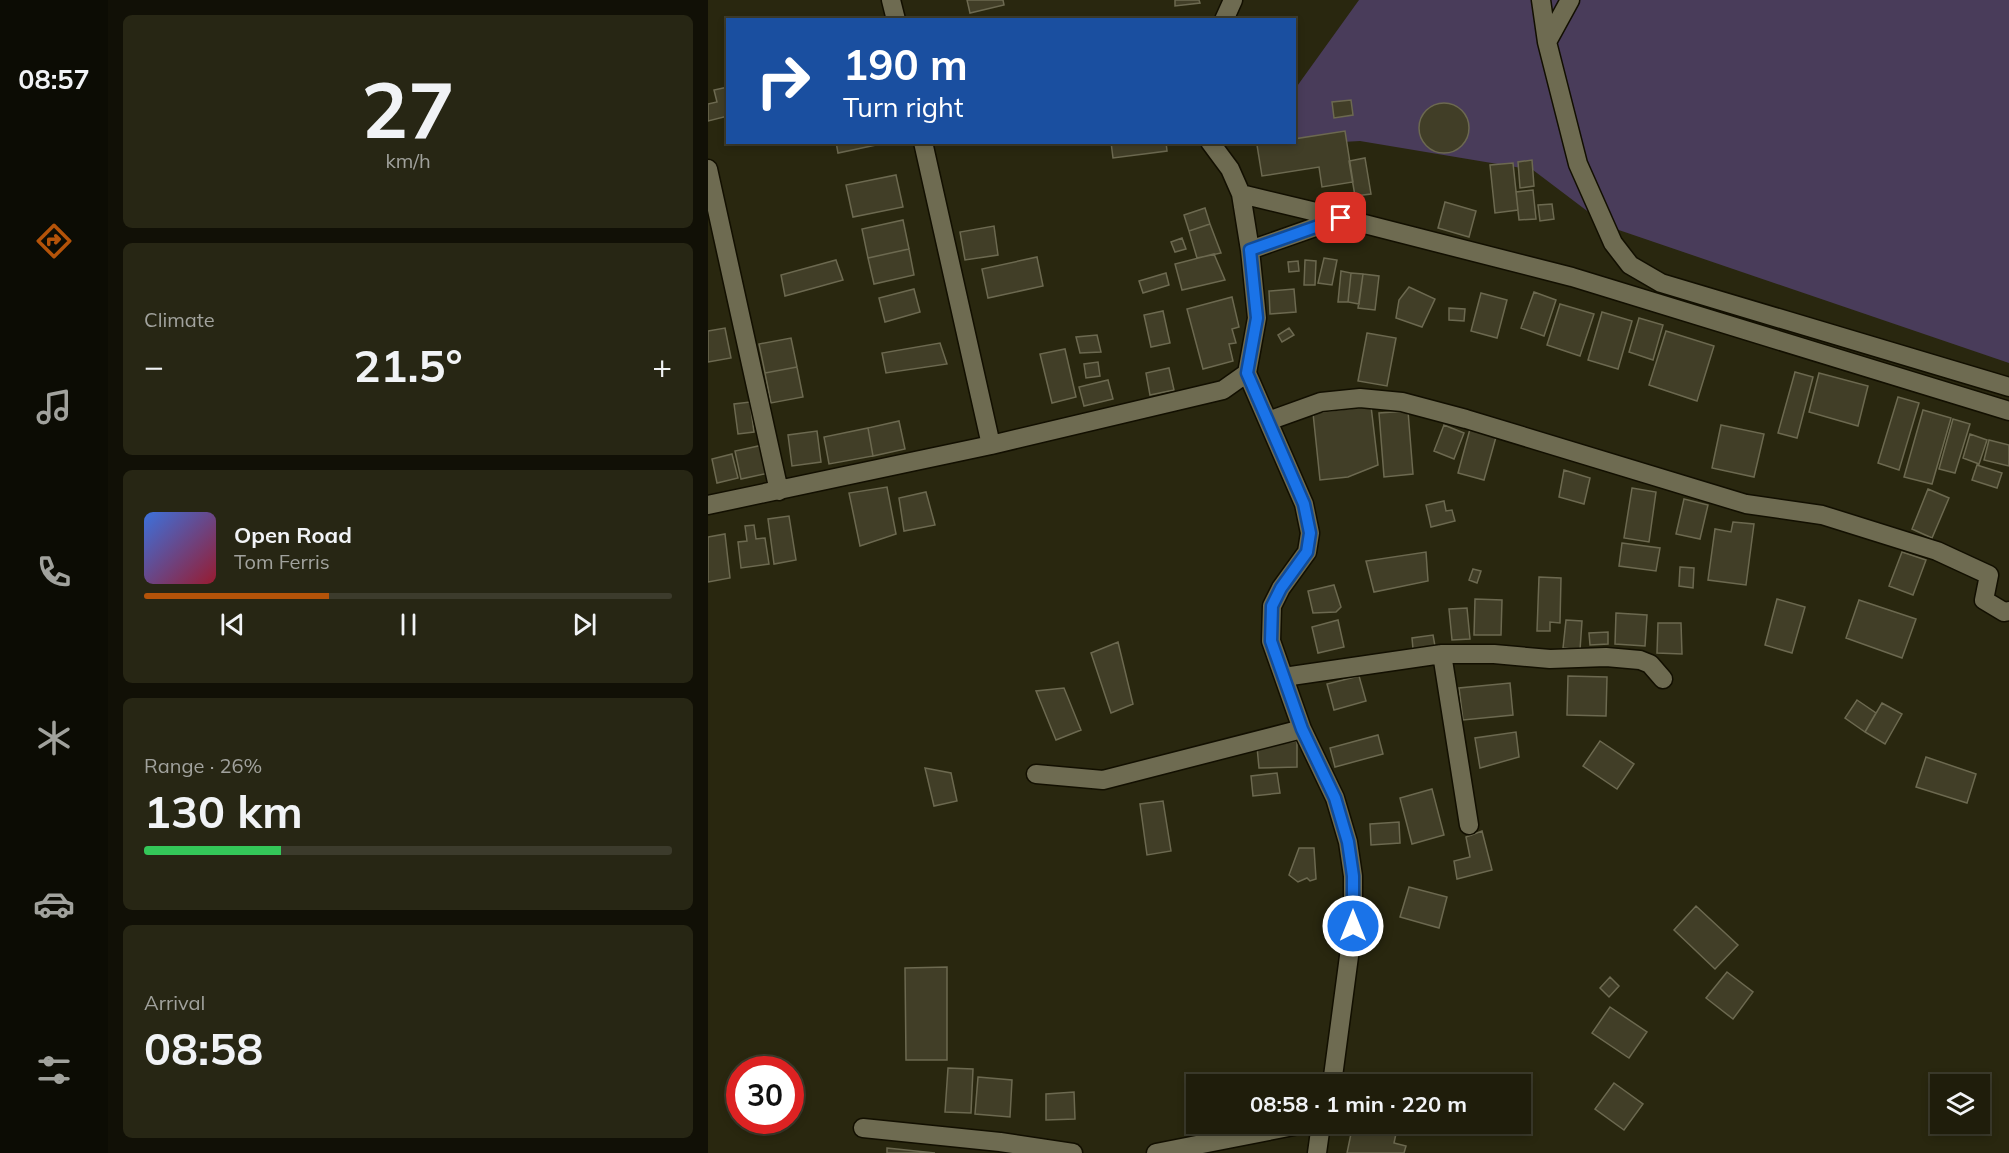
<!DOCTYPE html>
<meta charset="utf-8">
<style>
:root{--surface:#1f1d0b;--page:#272614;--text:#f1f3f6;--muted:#a1a29d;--line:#3c3b2c;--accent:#b45309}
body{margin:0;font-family:Mulish,sans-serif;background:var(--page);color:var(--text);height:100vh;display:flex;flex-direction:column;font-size:22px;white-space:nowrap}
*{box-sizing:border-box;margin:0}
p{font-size:20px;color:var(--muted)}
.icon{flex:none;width:33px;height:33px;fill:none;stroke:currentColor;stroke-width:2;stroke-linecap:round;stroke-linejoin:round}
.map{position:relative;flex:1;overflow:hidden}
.side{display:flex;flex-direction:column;gap:15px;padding:15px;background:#111006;width:600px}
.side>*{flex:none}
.guide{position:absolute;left:18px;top:18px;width:570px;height:126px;border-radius:0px;box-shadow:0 3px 9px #0003,0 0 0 2px var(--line);background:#1a4fa0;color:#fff;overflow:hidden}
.controls{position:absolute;left:1222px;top:1074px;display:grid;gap:12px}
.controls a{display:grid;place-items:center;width:60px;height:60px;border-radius:0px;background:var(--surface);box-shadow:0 3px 9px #0003,0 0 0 2px var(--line);font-size:30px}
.speed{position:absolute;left:18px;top:1056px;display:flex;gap:12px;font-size:30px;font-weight:700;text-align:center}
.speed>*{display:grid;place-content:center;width:78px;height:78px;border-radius:50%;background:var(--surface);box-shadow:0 3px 9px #0003,0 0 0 2px var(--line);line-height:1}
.speed .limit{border:9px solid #d22;background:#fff;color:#111}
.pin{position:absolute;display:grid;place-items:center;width:51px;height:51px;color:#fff;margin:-26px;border-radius:12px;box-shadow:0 3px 9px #0006}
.me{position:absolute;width:66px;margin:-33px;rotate:0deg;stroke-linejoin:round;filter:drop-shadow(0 0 4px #0008)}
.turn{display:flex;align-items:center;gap:21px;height:126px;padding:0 18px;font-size:27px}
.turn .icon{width:78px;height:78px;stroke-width:2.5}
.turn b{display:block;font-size:42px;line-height:51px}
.big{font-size:45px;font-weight:700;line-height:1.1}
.side .widget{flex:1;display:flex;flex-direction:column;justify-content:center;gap:9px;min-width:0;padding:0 21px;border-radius:9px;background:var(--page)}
.side .dial{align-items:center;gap:0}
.dial b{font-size:78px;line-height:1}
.song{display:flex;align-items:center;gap:18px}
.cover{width:72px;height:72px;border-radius:9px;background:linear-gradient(135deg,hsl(220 70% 55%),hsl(350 70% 35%))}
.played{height:6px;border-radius:3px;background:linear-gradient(90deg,var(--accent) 35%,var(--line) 35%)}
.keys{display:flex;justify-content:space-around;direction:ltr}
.heat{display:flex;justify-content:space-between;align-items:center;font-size:33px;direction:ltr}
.charge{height:9px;border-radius:4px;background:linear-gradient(90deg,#34c759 26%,var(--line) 0)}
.trip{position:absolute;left:478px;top:1074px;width:345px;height:60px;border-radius:0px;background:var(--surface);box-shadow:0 3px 9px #0003,0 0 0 2px var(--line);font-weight:700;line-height:60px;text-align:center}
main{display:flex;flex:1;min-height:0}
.menu{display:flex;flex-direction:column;width:108px;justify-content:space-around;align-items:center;background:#0c0c04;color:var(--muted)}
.menu .icon{width:42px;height:42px}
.menu .active{color:var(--accent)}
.menu b{font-size:27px;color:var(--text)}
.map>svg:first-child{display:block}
.green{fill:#493c5a}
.building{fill:#413e27;stroke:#6c6950;stroke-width:1.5}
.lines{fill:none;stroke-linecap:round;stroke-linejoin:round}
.minor-casing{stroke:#120f00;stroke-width:21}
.minor{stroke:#6e6b51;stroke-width:18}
.route-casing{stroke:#114b97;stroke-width:15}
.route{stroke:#1a73e8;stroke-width:10}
</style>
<main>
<nav class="menu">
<b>08:57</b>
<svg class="icon active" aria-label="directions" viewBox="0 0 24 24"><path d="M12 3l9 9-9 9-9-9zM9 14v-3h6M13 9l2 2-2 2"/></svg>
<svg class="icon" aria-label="music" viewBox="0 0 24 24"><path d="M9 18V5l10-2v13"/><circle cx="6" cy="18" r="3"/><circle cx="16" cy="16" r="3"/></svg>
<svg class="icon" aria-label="phone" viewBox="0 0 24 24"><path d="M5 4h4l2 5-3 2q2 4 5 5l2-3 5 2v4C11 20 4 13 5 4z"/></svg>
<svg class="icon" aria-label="climate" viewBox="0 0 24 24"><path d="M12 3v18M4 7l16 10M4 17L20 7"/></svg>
<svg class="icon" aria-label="car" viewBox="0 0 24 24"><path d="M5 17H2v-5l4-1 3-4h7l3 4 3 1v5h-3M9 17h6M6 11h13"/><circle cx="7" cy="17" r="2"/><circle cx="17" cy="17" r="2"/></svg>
<svg class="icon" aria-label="filters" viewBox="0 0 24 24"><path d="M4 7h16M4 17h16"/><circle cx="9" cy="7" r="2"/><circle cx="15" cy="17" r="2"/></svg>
</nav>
<section class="side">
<div class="widget dial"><b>27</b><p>km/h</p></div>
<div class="widget"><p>Climate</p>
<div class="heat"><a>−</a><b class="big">21.5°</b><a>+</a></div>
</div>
<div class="widget">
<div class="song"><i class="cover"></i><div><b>Open Road</b><p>Tom Ferris</p></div></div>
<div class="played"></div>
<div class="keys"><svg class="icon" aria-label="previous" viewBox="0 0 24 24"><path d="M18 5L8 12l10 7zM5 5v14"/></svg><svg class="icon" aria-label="pause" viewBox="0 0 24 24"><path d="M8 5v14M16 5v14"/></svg><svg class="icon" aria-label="next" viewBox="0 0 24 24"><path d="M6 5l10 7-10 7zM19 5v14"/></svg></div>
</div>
<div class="widget"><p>Range · 26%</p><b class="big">130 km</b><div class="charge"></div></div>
<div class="widget"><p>Arrival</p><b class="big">08:58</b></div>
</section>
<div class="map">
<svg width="1301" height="1153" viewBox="0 0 1301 1153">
<rect width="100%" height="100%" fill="#29270f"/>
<!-- green -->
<path class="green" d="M651,0H1301V363L899,226L825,170L652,141L560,146L562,143L586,142L587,89Z"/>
<!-- building -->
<path class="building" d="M259,0H295L296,5L262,13Z
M467,0H491L492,3L467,6Z
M20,87V116L0,121V104L9,102L6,90Z
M643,100L645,115L626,118L624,102Z
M711 128a25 25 0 1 1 50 0a25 25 0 1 1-50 0Z
M637,131L645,182L614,187L611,167L554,176L549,145L567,142H586V139Z
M128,142H172L173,144L130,153Z
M403,142H458L459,151L405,158Z
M657,158L663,194L647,196L641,161Z
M824,160L826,186L812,188L810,162Z
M805,163L810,210L787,213L782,165Z
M188,175L195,207L145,217L138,185Z
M825,190L828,219L811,220L808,192Z
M737,202L768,211L761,237L730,228Z
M844,204L846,219L832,221L830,205Z
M497,208L502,224L481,231L476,215Z
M195,220L201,249L160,258L154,229Z
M502,224L513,253L489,258L481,231Z
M286,226L290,255L257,260L252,232Z
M474,238L478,249L467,252L463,242Z
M201,249L206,275L166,284L160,258Z
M506,254L517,280L474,290L467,264Z
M329,257L335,286L280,298L274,269Z
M616,258L629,260L624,285L610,283Z
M128,260L135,280L77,296L73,275Z
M597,260L608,261L607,285H596Z
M590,261L591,271L581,272L580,262Z
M633,271L643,273L640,302H630Z
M458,273L461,285L435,293L431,281Z
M643,273L655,274L651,304L640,302Z
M655,274L671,276L667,310L650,308Z
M701,287L727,299L714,327L688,318L691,300Z
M206,289L212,312L177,322L171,298Z
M586,289L588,312L562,314L561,291Z
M826,292L848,300L836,336L813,328Z
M773,293L799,300L789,338L763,331Z
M524,297L531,327L524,329L528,343L521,344L525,361L495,369L479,309Z
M852,304L886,314L872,356L839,345Z
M741,308L757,309L756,321L741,320Z
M455,311L462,343L443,347L436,315Z
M894,312L924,321L910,369L880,360Z
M931,318L955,325L945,360L921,352Z
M17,328L23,358L0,362V331Z
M581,328L586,335L574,342L570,335Z
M958,331L1006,346L989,401L941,385Z
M659,333L688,338L679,386L650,381Z
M389,335L393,352L372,353L368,337Z
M83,338L89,367L57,373L51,344Z
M232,343L239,364L178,373L174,353Z
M357,349L368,397L344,403L332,354Z
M390,362L392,376L378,378L376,364Z
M89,367L95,397L63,403L57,373Z
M461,368L466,390L442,395L438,373Z
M1087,372L1105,377L1089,438L1070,433Z
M1111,373L1160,386L1150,426L1101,412Z
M400,380L405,399L376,406L371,387Z
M1190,397L1211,403L1191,470L1170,463Z
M42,402L46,432L30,434L26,404Z
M663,406L670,465L640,477L612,480L605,413Z
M1215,410L1243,418L1224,484L1196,477Z
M700,411L705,474L676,477L671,413Z
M1245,419L1262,424L1247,473L1231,469Z
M191,421L197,449L165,456L160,428Z
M736,425L756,433L746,459L726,451Z
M1013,425L1056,434L1046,477L1004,468Z
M160,428L165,456L121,464L116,437Z
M762,429L788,437L776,480L750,473Z
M109,431L113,462L84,466L80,435Z
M1262,434L1279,440L1271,464L1255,458Z
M1281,440L1301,445V466L1276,460Z
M55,445L61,473L33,479L27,451Z
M24,454L30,478L9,483L4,459Z
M1269,465L1294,473L1289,488L1264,480Z
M856,470L882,478L876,504L851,497Z
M179,487L188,534L152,546L141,493Z
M924,488L948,492L941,542L916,538Z
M1220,489L1241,498L1224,538L1204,529Z
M218,492L227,525L196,531L191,498Z
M976,499L1000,505L992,539L968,534Z
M736,501L738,511L744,510L747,521L723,527L718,505Z
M81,516L88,560L66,564L60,519Z
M1025,522L1046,524L1038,585L1000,580L1007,529L1023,532Z
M46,525L48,539L57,538L61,564L33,568L30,542L39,541L37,526Z
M17,534L22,578L0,582V537Z
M914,543L952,548L948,571L911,566Z
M718,552L720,581L666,592L658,561Z
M1194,552L1218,560L1205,595L1181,586Z
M972,567L986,568L985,588L971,586Z
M765,569L773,571L769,583L761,580Z
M831,577L853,578L852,623L842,622V631H829Z
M626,585L633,607L628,612L605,613L600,591Z
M767,599L794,600L793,635H766Z
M1069,599L1097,607L1084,653L1057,645Z
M1151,600L1208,619L1194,658L1138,638Z
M759,608L762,639L744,640L741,609Z
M908,613L939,615L937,646L907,644Z
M630,620L636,647L610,653L604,627Z
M858,620L874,621L872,650L855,648Z
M950,623H973L974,654L949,653Z
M900,632V644L882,645L881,633Z
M725,635L727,646L705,649L704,638Z
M410,642L425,704L403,713L383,653Z
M651,676L658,701L626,710L619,684Z
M860,676L899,677L898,716L859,715Z
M802,683L805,715L755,720L751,688Z
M356,688L373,730L348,740L328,691Z
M1149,700L1168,713L1157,732L1137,718Z
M1174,703L1194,714L1177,744L1157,732Z
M808,732L811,757L772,768L767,738Z
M670,735L675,754L627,767L622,748Z
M589,741V767L551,768L549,747Z
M892,741L926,764L909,789L875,766Z
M1218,757L1268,774L1259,803L1208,787Z
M217,768L243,773L249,801L226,806Z
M569,773L572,793L545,796L543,776Z
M724,789L736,835L704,844L692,798Z
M455,801L463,851L439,855L432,804Z
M691,822L692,843L663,845L662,824Z
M774,831L784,870L749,879L746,861L762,857L758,837Z
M591,848H606L608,879L602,881L599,878L590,882L581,875Z
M701,887L739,897L731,928L692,917Z
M988,906L1030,945L1007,969L966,930Z
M239,967V1060H198L197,968Z
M1019,972L1045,992L1025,1019L998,998Z
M902,977L911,986L901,997L892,988Z
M902,1007L939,1032L921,1058L884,1033Z
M240,1068L265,1069L263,1113L237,1112Z
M270,1077L304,1080L302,1117L267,1114Z
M906,1083L935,1104L916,1130L887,1109Z
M366,1092L367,1119L338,1120V1094Z
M645,1124H664L689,1129L686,1143L698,1146L696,1153H639Z
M179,1148L227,1153H179Z"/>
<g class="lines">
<!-- minor casing -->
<g class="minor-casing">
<path id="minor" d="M183,0L188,20
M833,0L839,42L870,164L905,243L922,265L953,283L1301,387
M516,20L525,0
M839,42L862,0
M215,142L283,445
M502,142L522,169L533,194L633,218L864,277L1301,411
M0,169L71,491
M542,250L633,218
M539,373L596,504L602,533L599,552L573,588L564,606L563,641L594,729L627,798L640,842L645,876V926L624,1084
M560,421L613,402L652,398L694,402L758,419L1038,504L1114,515L1229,551L1281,575L1276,600L1296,612L1301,611
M0,505L283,445L515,390L539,373L549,318L542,250L533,194
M734,654L761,825
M576,677L734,654H786L842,659L898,657L932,660L942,664L955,679
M328,774L395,780L594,729
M155,1128L292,1142L365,1153
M448,1153L596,1124
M609,1153L613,1124"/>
</g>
<!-- minor -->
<use href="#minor" class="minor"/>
</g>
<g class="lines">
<!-- route casing -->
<g class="route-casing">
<path id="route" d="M633,218L542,250L549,318L539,373L596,504L602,533L599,552L573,588L564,606L563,641L594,729L627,798L640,842L645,876V926"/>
</g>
<!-- route -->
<use href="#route" class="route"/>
</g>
</svg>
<div class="controls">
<a><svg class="icon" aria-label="layers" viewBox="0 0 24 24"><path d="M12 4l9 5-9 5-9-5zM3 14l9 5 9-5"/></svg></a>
</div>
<div class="speed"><div class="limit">30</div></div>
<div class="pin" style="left:633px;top:218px;background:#d93025"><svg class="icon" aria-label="arrive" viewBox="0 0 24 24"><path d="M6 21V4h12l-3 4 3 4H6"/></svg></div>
<svg class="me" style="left:645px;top:926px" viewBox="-20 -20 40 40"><circle r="17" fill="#1a73e8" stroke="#fff" stroke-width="3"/><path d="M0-11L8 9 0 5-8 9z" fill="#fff"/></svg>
<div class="trip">08:58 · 1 min · 220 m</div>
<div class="guide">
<div class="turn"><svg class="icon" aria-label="right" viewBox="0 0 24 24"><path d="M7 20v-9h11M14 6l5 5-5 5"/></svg><div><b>190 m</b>Turn right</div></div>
</div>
</div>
</main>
